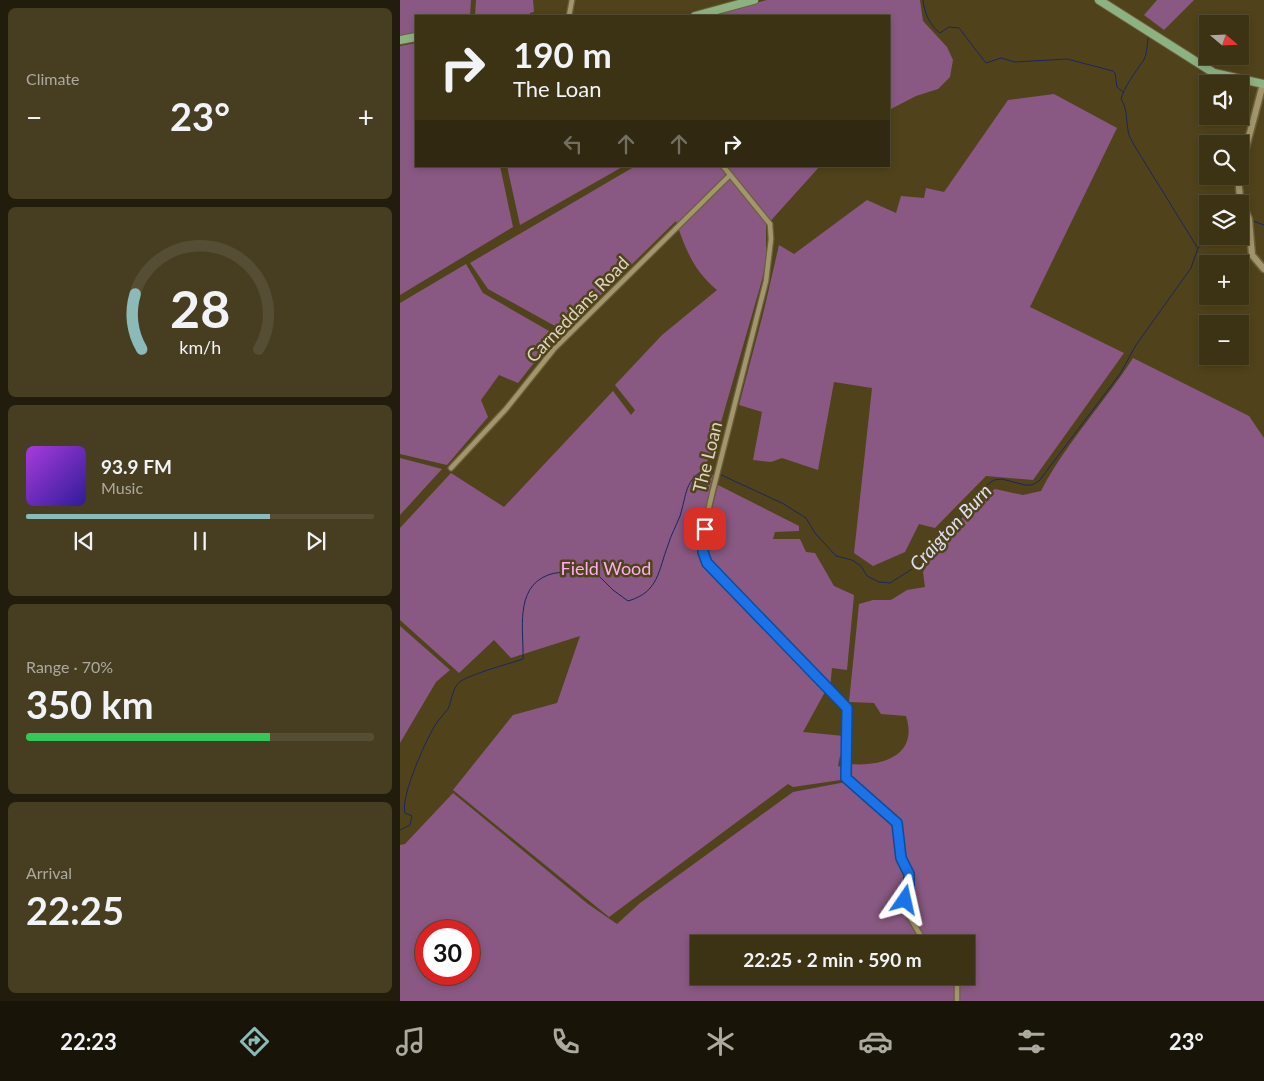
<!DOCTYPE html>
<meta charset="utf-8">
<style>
:root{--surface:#3c3214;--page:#473e22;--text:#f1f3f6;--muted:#acaaa0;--line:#554d34;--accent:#8bbbb9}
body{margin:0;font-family:Lato,sans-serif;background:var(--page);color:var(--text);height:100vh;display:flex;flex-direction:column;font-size:19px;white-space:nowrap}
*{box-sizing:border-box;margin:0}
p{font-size:16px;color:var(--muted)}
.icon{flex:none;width:28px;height:28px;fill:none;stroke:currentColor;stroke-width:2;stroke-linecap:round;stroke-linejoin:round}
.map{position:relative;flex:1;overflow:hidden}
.panel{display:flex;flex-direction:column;gap:8px;padding:8px;background:#211c0b;width:400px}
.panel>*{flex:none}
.guide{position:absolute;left:15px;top:15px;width:475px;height:152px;border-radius:0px;box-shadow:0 2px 8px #0003,0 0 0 1px var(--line);background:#3c3214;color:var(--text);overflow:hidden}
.needle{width:32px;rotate:109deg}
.tools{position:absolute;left:799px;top:15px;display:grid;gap:10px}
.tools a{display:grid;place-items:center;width:50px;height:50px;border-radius:0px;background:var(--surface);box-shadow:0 2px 8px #0003,0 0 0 1px var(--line);font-size:25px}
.speed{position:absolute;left:15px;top:920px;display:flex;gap:10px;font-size:25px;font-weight:700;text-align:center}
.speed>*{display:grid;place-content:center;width:65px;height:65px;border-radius:50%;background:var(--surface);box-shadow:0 2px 8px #0003,0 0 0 1px var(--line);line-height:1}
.speed .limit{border:8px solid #d22;background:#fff;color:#111}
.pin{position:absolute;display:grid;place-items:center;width:42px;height:42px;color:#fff;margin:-21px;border-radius:10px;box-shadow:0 2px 8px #0006}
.me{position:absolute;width:55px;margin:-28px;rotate:11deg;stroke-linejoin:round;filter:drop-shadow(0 0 4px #0008)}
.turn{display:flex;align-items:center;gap:18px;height:105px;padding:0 15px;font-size:22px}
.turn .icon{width:65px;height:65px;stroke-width:2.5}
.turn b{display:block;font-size:35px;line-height:42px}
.lanes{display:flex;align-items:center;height:48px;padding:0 15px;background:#0003;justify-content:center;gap:25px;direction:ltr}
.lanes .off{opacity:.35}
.big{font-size:38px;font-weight:700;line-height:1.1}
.panel .tile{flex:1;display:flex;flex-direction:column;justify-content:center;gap:8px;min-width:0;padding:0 18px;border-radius:8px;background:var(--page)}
.panel .dial{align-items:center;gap:0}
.dial svg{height:130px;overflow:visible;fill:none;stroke:var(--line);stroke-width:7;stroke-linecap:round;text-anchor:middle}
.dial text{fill:var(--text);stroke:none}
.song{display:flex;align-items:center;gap:15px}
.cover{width:60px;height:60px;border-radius:8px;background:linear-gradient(135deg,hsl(280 70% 55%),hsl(250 70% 35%))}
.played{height:5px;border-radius:2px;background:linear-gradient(90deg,var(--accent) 70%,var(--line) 70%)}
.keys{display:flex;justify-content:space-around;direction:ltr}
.heat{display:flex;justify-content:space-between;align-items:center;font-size:28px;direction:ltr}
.charge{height:8px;border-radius:4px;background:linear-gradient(90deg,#34c759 70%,var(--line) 0)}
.trip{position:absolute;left:290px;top:935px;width:285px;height:50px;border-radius:0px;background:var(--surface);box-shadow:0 2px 8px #0003,0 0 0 1px var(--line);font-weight:700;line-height:50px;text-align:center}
.tabs{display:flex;height:80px;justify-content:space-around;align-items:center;background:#181408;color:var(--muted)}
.tabs .icon{width:35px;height:35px}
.tabs .current{color:var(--accent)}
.tabs b{font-size:22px;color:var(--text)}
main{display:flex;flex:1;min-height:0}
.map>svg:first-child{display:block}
.green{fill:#895983;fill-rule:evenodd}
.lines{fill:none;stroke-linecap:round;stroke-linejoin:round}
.stream{stroke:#1c265d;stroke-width:1}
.street-casing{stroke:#6b603d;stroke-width:7}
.secondary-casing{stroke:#6b603d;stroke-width:9}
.primary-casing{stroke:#6b603d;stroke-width:10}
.street{stroke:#a4966c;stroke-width:4.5}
.secondary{stroke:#a4966c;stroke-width:6}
.primary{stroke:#8db281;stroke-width:8}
.route-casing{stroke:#114b97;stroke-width:12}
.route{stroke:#1a73e8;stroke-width:9}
.labels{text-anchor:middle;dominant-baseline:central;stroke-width:5;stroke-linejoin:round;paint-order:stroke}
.street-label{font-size:18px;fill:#dcd5c0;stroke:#50431b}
.park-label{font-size:18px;fill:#feaef3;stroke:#50431b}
.water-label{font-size:19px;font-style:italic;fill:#dce2f4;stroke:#50431b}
</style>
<main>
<section class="panel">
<div class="tile"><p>Climate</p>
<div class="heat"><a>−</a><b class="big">23°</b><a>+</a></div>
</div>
<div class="tile dial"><svg viewBox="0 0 100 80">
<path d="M14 69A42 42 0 1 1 86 69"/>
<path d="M14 69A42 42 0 0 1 10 35" stroke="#8bbbb9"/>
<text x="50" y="56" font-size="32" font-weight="700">28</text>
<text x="50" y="72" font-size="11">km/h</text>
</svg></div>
<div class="tile">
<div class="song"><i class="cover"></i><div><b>93.9 FM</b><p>Music</p></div></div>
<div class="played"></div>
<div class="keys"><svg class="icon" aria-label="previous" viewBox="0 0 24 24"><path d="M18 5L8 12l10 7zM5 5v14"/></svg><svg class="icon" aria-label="pause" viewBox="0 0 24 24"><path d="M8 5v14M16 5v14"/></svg><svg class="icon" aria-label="next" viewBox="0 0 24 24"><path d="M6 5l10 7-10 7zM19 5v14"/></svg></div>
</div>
<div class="tile"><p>Range · 70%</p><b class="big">350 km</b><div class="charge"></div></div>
<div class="tile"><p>Arrival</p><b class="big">22:25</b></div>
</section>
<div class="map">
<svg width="864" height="1001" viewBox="0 0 864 1001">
<rect width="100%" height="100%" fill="#50431b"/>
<!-- green -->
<path class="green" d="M0,0H71L70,16H16V33L0,36Z
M76,0H133L134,12L130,13V16H75Z
M367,0H520L523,21L547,47L553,60L550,77L538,89L516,96L489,110V16H308Z
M757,0H794L764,30L744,15Z
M16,43V166H100L113,227L0,295V46Z
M654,94L717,128L630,307L724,353L633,480L586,476L535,528L519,524L505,552L473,566L454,553L472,388L434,382L418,470L382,458L371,462L353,460L362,412L339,405L364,310L379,245L394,254L467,200L496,213L501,196L524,198L526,188L544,192L608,100Z
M107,166H224L120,225Z
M250,166H420L366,226V260L362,280L313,450L301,474L313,475L299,544L302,561L426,690L403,732L444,736V755L440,756L438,766L442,767L441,780L393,787L388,784L209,917L53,790L113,715L157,703L180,636L111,658L94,640L59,673L0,620V528L51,473L104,507L213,391L231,415L235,410L215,385L262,335L317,290C294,271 285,249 276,221L164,331L88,289L70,263L232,168L258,167Z
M66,264L83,293L156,335L118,383L99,375L81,400L88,417L47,465L0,454V303Z
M733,358L849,416L864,438V1001H0V845L5,844L53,793L188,904L217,924L240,903L393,792L446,782L483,811L497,827L496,856L506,865L508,863L503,858L501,823L449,777V764C481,767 519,756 506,716L481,714L474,703L449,702L459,604L473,600H491L507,590L525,587L523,572L544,536L583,497L595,489L623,495L641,491C666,443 704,403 733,358ZM26,931H69V974H26ZM299,944H566V976H299Z
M0,458L42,469L0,515Z
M318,485L399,526V531L375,532L373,539H400L406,552L415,553L434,586L454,595L447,670L432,668L430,688L309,560C303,535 312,510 318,485Z
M0,626L50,670L36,682L0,743Z"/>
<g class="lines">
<!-- stream -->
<path class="stream" d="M523,0C524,12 530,26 540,33L549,27L559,28L586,63L601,58L615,62L667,59L713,71L715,73L717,87L723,92
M748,38C747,45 747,56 743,61C736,71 724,87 721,99C727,108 726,118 728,130C728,135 732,140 734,145L797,247
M840,218L846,220
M853,221L864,225
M319,474L382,503L406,518L415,533L436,556L452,560L461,566L467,576L479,582L490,583L520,564L531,550L539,532L558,520L587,485L594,480L602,479L625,485H632L639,481L720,374L736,345L791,268L798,248L813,236
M0,830L10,825L12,816L5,813C0,797 27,736 38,721C41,717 45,713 48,709C52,700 52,687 61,681C74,673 108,664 123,659C124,631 114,588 148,575C161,570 181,573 195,572L213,590L228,601C259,592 258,571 268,545C271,535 276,526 280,516C287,494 284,480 307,468L315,473"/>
<!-- street casing -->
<g class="street-casing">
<path id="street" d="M169,16L172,0
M323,166L370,224L371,239L366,281L312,494C307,517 299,541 307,563L447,708L446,778L497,823L501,858L509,874V888L505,900V909L522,938L531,944
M51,468L106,409L154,349L330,175
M557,976V1001"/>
</g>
<!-- secondary casing -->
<g class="secondary-casing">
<path id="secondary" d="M840,170L863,84
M838,176L840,198L849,219L852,255L864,269"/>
</g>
<!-- primary casing -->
<g class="primary-casing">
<path id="primary" d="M699,0L814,73L864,84
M295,16L354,0
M0,40L16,37"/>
</g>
<!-- street -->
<use href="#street" class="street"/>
<!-- secondary -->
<use href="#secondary" class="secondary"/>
<!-- primary -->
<use href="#primary" class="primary"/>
</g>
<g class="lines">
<!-- route casing -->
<g class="route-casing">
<path id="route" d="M305,529L303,552L307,563L447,708L446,778L497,823L501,858L509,874V888L505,900"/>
</g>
<!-- route -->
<use href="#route" class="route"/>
</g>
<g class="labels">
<!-- street labels -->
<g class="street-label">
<text transform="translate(177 309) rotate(-46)">Carneddans Road</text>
<text transform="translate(307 457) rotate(-76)">The Loan</text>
</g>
<!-- park labels -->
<g class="park-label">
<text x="206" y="568">Field Wood</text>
</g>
<!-- water labels -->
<g class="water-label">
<text transform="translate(550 527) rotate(-47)">Craigton Burn</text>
</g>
</g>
</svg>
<div class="tools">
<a><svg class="needle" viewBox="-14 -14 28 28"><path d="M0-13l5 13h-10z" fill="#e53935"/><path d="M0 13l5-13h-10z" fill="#acaaa0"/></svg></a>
<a><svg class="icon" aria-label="sound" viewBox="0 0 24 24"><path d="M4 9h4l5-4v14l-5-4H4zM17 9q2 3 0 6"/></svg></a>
<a><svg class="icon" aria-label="search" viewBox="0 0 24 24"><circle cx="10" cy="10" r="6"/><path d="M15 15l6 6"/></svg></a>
<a><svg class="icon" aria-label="layers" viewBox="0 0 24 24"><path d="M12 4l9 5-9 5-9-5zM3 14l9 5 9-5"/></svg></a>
<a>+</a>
<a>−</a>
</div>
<div class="speed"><div class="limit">30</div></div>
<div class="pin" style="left:305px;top:529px;background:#d93025"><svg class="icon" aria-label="arrive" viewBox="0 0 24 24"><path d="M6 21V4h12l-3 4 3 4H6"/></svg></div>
<svg class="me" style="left:505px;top:900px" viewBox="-20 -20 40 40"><path d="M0-17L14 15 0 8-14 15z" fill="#1a73e8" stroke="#fff" stroke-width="4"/></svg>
<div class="trip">22:25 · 2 min · 590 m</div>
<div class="guide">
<div class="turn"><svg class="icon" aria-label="right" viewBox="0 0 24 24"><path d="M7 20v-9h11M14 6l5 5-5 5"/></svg><div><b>190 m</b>The Loan</div></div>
<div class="lanes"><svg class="icon off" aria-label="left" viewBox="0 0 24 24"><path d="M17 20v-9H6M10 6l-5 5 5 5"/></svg><svg class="icon off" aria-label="ahead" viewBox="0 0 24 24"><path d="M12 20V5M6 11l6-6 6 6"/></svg><svg class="icon off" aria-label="ahead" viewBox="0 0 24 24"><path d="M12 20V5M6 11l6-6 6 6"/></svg><svg class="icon" aria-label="right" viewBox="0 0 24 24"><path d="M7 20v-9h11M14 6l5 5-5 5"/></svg></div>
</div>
</div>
</main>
<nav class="tabs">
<b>22:23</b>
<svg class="icon current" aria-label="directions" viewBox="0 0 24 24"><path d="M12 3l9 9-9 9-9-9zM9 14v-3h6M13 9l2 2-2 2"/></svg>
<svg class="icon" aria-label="music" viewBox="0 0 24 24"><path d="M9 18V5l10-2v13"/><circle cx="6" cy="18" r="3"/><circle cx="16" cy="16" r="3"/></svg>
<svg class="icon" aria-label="phone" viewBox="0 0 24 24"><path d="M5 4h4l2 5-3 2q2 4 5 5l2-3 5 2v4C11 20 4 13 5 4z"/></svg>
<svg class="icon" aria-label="climate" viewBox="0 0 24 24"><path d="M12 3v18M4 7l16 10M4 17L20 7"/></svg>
<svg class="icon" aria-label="car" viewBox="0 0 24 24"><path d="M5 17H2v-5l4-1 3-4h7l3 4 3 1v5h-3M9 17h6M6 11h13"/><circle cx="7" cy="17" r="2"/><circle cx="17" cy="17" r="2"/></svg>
<svg class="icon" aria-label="filters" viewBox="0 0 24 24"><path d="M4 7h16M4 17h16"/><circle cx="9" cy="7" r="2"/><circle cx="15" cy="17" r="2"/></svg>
<b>23°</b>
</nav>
